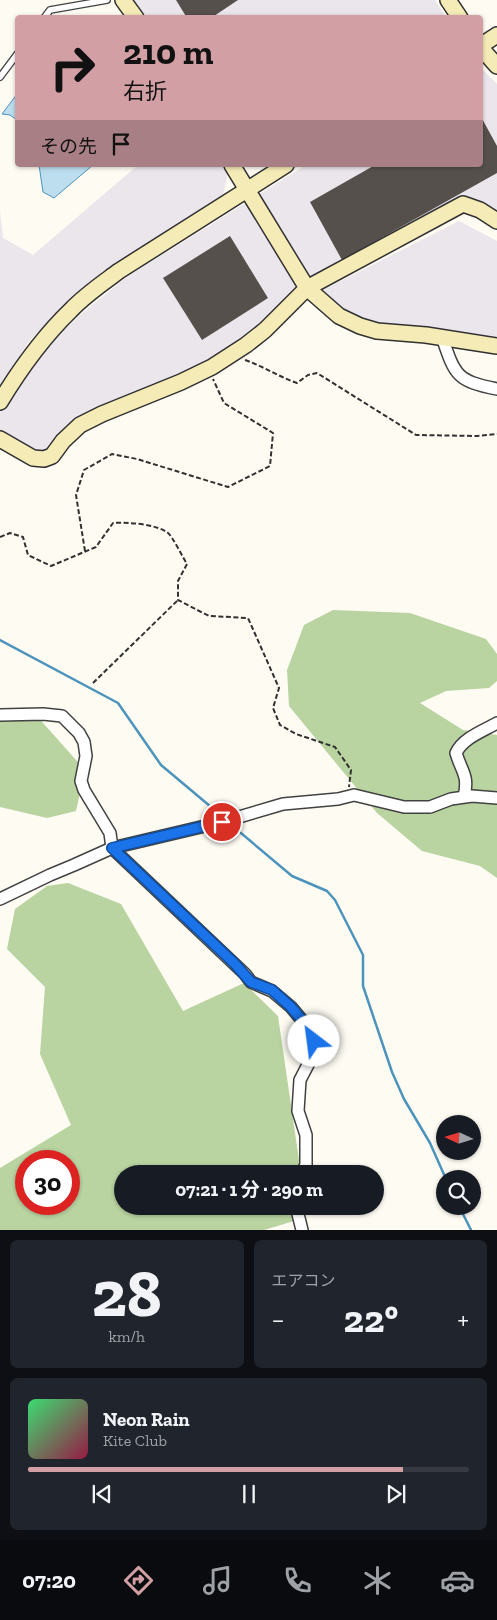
<!DOCTYPE html>
<html lang="ja">
<meta charset="utf-8">
<style>
:root{--surface:#171b24;--page:#20242c;--text:#f1f3f6;--muted:#9ea1a6;--line:#363941;--accent:#d29fa5}
body{margin:0;font-family:"Zilla Slab","Noto Sans JP",serif;background:var(--page);color:var(--text);height:100vh;display:flex;flex-direction:column;font-size:19px;white-space:nowrap}
*{box-sizing:border-box;margin:0}
p{font-size:16px;color:var(--muted)}
.icon{flex:none;width:28px;height:28px;fill:none;stroke:currentColor;stroke-width:2;stroke-linecap:round;stroke-linejoin:round}
.map{position:relative;height:1230px;overflow:hidden}
.side{display:flex;flex-direction:column;gap:10px;padding:10px;background:#0d0f14;flex:1}
.side>*{flex:none}
.guide{position:absolute;left:15px;top:15px;width:468px;height:152px;border-radius:5px;box-shadow:0 1px 4px #0004;background:#d29fa5;color:#111;overflow:hidden}
.needle{width:32px;rotate:274deg}
.buttons{position:absolute;left:436px;top:1115px;display:grid;gap:10px}
.buttons a{display:grid;place-items:center;width:45px;height:45px;border-radius:50%;background:var(--surface);box-shadow:0 1px 4px #0004;font-size:25px}
.speed{position:absolute;left:15px;top:1150px;display:flex;gap:10px;font-size:25px;font-weight:700;text-align:center}
.speed>*{display:grid;place-content:center;width:65px;height:65px;border-radius:50%;background:var(--surface);box-shadow:0 1px 4px #0004;line-height:1}
.speed .limit{border:8px solid #d22;background:#fff;color:#111}
.pin{position:absolute;display:grid;place-items:center;width:42px;height:42px;color:#fff;margin:-21px;border:2px solid #fff;border-radius:50%;box-shadow:0 1px 5px #0007}
.me{position:absolute;width:55px;margin:-28px;rotate:330deg;stroke-linejoin:round;filter:drop-shadow(0 0 4px #0008)}
.turn{display:flex;align-items:center;gap:18px;height:105px;padding:0 25px;font-size:22px}
.turn .icon{width:65px;height:65px;stroke-width:2.5}
.turn b{display:block;font-size:35px;line-height:42px}
.then{display:flex;align-items:center;height:48px;padding:0 25px;background:#0003;gap:10px;font-size:19px}
.big{font-size:38px;font-weight:700;line-height:1.1}
.side .tile{flex:1;display:flex;flex-direction:column;justify-content:center;gap:8px;min-width:0;padding:0 18px;border-radius:8px;background:var(--page)}
.side .dial{align-items:center;gap:0}
.dial b{font-size:65px;line-height:1}
.song{display:flex;align-items:center;gap:15px}
.cover{width:60px;height:60px;border-radius:8px;background:linear-gradient(135deg,hsl(140 70% 55%),hsl(340 70% 35%))}
.played{height:5px;border-radius:2px;background:linear-gradient(90deg,var(--accent) 85%,var(--line) 85%)}
.keys{display:flex;justify-content:space-around;direction:ltr}
.heat{display:flex;justify-content:space-between;align-items:center;font-size:28px;direction:ltr}
.side .tiles{flex:1;display:grid;gap:10px;grid-template-columns:1fr 1fr}
.tile:last-child{grid-column:span 2}
.trip{position:absolute;left:114px;top:1165px;width:270px;height:50px;border-radius:25px;background:var(--surface);box-shadow:0 1px 4px #0004;font-weight:700;line-height:50px;text-align:center}
.menu{display:flex;height:80px;justify-content:space-around;align-items:center;background:#090b0e;color:var(--muted)}
.menu .icon{width:35px;height:35px}
.menu .selected{color:var(--accent)}
.menu b{font-size:22px;color:var(--text)}
.map>svg:first-child{display:block}
.industrial{fill:#ebe5ec}
.forest{fill:#b9d3a1;fill-rule:evenodd}
.water{fill:#bddeef;stroke:#4d94bc}
.lines{fill:none;stroke-linecap:round;stroke-linejoin:round}
.stream{stroke:#4d94bc;stroke-width:2.5}
.building{fill:#56504c}
.lane-casing{stroke:#424242;stroke-width:8}
.street-casing{stroke:#424242;stroke-width:14}
.secondary-casing{stroke:#313131;stroke-width:18}
.path{stroke:#313131;stroke-width:2;stroke-dasharray:5 2.5;stroke-linecap:butt}
.lane{stroke:#fff;stroke-width:5.5}
.street{stroke:#fff;stroke-width:11}
.secondary{stroke:#f5ebb6;stroke-width:15}
.route-casing{stroke:#114b97;stroke-width:12}
.route{stroke:#1a73e8;stroke-width:9}
</style>
<div class="map">
<svg width="497" height="1230" viewBox="0 0 497 1230">
<rect width="100%" height="100%" fill="#fdfbf2"/>
<!-- industrial -->
<path class="industrial" d="M133,0H435L446,17H146Z
M480,67L497,84V216L467,197L306,281L275,313L209,365L99,411L50,452L41,455L0,435V410L20,379L56,338L79,316L124,279L306,165H480Z
M138,165H223L228,173L222,199L69,302L30,340L0,386V211L3,238L33,255Z
M459,221L497,241V341L382,326L348,315L321,291Z"/>
<!-- forest -->
<path class="forest" d="M333,610L410,613L486,639L497,654V681L489,688L446,691L420,703L463,730L497,735V878L480,866L422,851L377,813L289,706L287,670L304,625Z
M0,710L35,714L85,770L76,811L47,818L0,807Z
M68,883L121,904L183,1011L244,983L278,1016L301,1174H122V1206H300L294,1221L264,1230H0V1168L71,1125L40,1054L45,987L7,949L15,909L47,886ZM26,1161H69V1204H26Z"/>
<!-- water -->
<path class="water" d="M17,94V120L10,115L2,114Z
M39,165H93L54,198L43,192Z"/>
<g class="lines">
<!-- stream -->
<path class="stream" d="M0,640L118,703L161,765L223,817
M229,823L292,876L327,891L335,900L363,955V986L392,1072L404,1099L430,1143L446,1179
M459,1206L471,1230"/>
</g>
<!-- building -->
<path class="building" d="M176,0H238L211,18H187Z
M480,115L497,146V173L342,260L310,202L375,165H480Z
M230,236L268,298L202,340L163,278Z"/>
<g class="lines">
<!-- lane casing -->
<g class="lane-casing">
<path id="lane" d="M44,18L50,10L107,0
M0,77L18,53"/>
</g>
<!-- street casing -->
<g class="street-casing">
<path id="street" d="M442,337C455,375 456,381 497,389
M0,715L43,714L62,716L79,733L84,742L86,756L81,781L84,790L110,833L112,848L245,974L251,982L272,991L291,1007L306,1025L314,1041L312,1057L300,1080L298,1111L306,1135V1165L301,1174
M464,797C469,775 462,773 456,753C463,738 483,731 497,723
M0,899L50,875L74,865L112,848L222,822L283,804L338,799L354,795L404,807H430L451,799L472,796L497,798
M296,1206L302,1230"/>
</g>
<!-- secondary casing -->
<g class="secondary-casing">
<path id="secondary" d="M123,0L136,18
M448,0L460,18
M480,46L497,35
M480,47L497,66
M232,165L307,288L339,316L360,326L377,331L426,335L497,346
M0,402C20,369 43,337 71,310C85,295 103,283 119,271L286,165
M0,439L33,458L44,459L52,456L63,441L80,425L102,414L181,382L212,367L246,345L265,330L307,288L463,204L480,210L497,221"/>
</g>
<!-- path -->
<path class="path" d="M245,360C263,366 279,377 297,383L308,375L317,373L416,435L477,436L497,434
M0,537L10,533L23,537L28,555L51,566L96,547L113,523C127,522 157,524 168,533C173,537 183,558 187,564L178,581V600L209,616L248,618L279,688L273,708L280,725L296,734L335,747L351,770L349,787
M85,551L76,495L84,470L112,454L137,459L228,487L270,466L273,433L224,403L213,379
M93,683L178,600"/>
<!-- lane -->
<use href="#lane" class="lane"/>
<!-- street -->
<use href="#street" class="street"/>
<!-- secondary -->
<use href="#secondary" class="secondary"/>
</g>
<g class="lines">
<!-- route casing -->
<g class="route-casing">
<path id="route" d="M222,822L112,848L234,963L251,982L272,990L291,1007L306,1025L314,1041"/>
</g>
<!-- route -->
<use href="#route" class="route"/>
</g>
</svg>
<div class="buttons">
<a><svg class="needle" viewBox="-14 -14 28 28"><path d="M0-13l5 13h-10z" fill="#e53935"/><path d="M0 13l5-13h-10z" fill="#9ea1a6"/></svg></a>
<a><svg class="icon" aria-label="search" viewBox="0 0 24 24"><circle cx="10" cy="10" r="6"/><path d="M15 15l6 6"/></svg></a>
</div>
<div class="speed"><div class="limit">30</div></div>
<div class="pin" style="left:222px;top:822px;background:#d93025"><svg class="icon" aria-label="arrive" viewBox="0 0 24 24"><path d="M6 21V4h12l-3 4 3 4H6"/></svg></div>
<svg class="me" style="left:314px;top:1041px" viewBox="-20 -20 40 40"><circle r="19" fill="#fff"/><path d="M0-13L10 11 0 6-10 11z" fill="#1a73e8"/></svg>
<div class="trip">07:21 · 1 分 · 290 m</div>
<div class="guide">
<div class="turn"><svg class="icon" aria-label="right" viewBox="0 0 24 24"><path d="M7 20v-9h11M14 6l5 5-5 5"/></svg><div><b>210 m</b>右折</div></div>
<div class="then">その先<svg class="icon" aria-label="arrive" viewBox="0 0 24 24"><path d="M6 21V4h12l-3 4 3 4H6"/></svg></div>
</div>
</div>
<section class="side">
<div class="tiles">
<div class="tile dial"><b>28</b><p>km/h</p></div>
<div class="tile"><p>エアコン</p>
<div class="heat"><a>−</a><b class="big">22°</b><a>+</a></div>
</div>
<div class="tile">
<div class="song"><i class="cover"></i><div><b>Neon Rain</b><p>Kite Club</p></div></div>
<div class="played"></div>
<div class="keys"><svg class="icon" aria-label="previous" viewBox="0 0 24 24"><path d="M18 5L8 12l10 7zM5 5v14"/></svg><svg class="icon" aria-label="pause" viewBox="0 0 24 24"><path d="M8 5v14M16 5v14"/></svg><svg class="icon" aria-label="next" viewBox="0 0 24 24"><path d="M6 5l10 7-10 7zM19 5v14"/></svg></div>
</div>
</div>
</section>
<nav class="menu">
<b>07:20</b>
<svg class="icon selected" aria-label="directions" viewBox="0 0 24 24"><path d="M12 3l9 9-9 9-9-9zM9 14v-3h6M13 9l2 2-2 2"/></svg>
<svg class="icon" aria-label="music" viewBox="0 0 24 24"><path d="M9 18V5l10-2v13"/><circle cx="6" cy="18" r="3"/><circle cx="16" cy="16" r="3"/></svg>
<svg class="icon" aria-label="phone" viewBox="0 0 24 24"><path d="M5 4h4l2 5-3 2q2 4 5 5l2-3 5 2v4C11 20 4 13 5 4z"/></svg>
<svg class="icon" aria-label="climate" viewBox="0 0 24 24"><path d="M12 3v18M4 7l16 10M4 17L20 7"/></svg>
<svg class="icon" aria-label="car" viewBox="0 0 24 24"><path d="M5 17H2v-5l4-1 3-4h7l3 4 3 1v5h-3M9 17h6M6 11h13"/><circle cx="7" cy="17" r="2"/><circle cx="17" cy="17" r="2"/></svg>
</nav>
